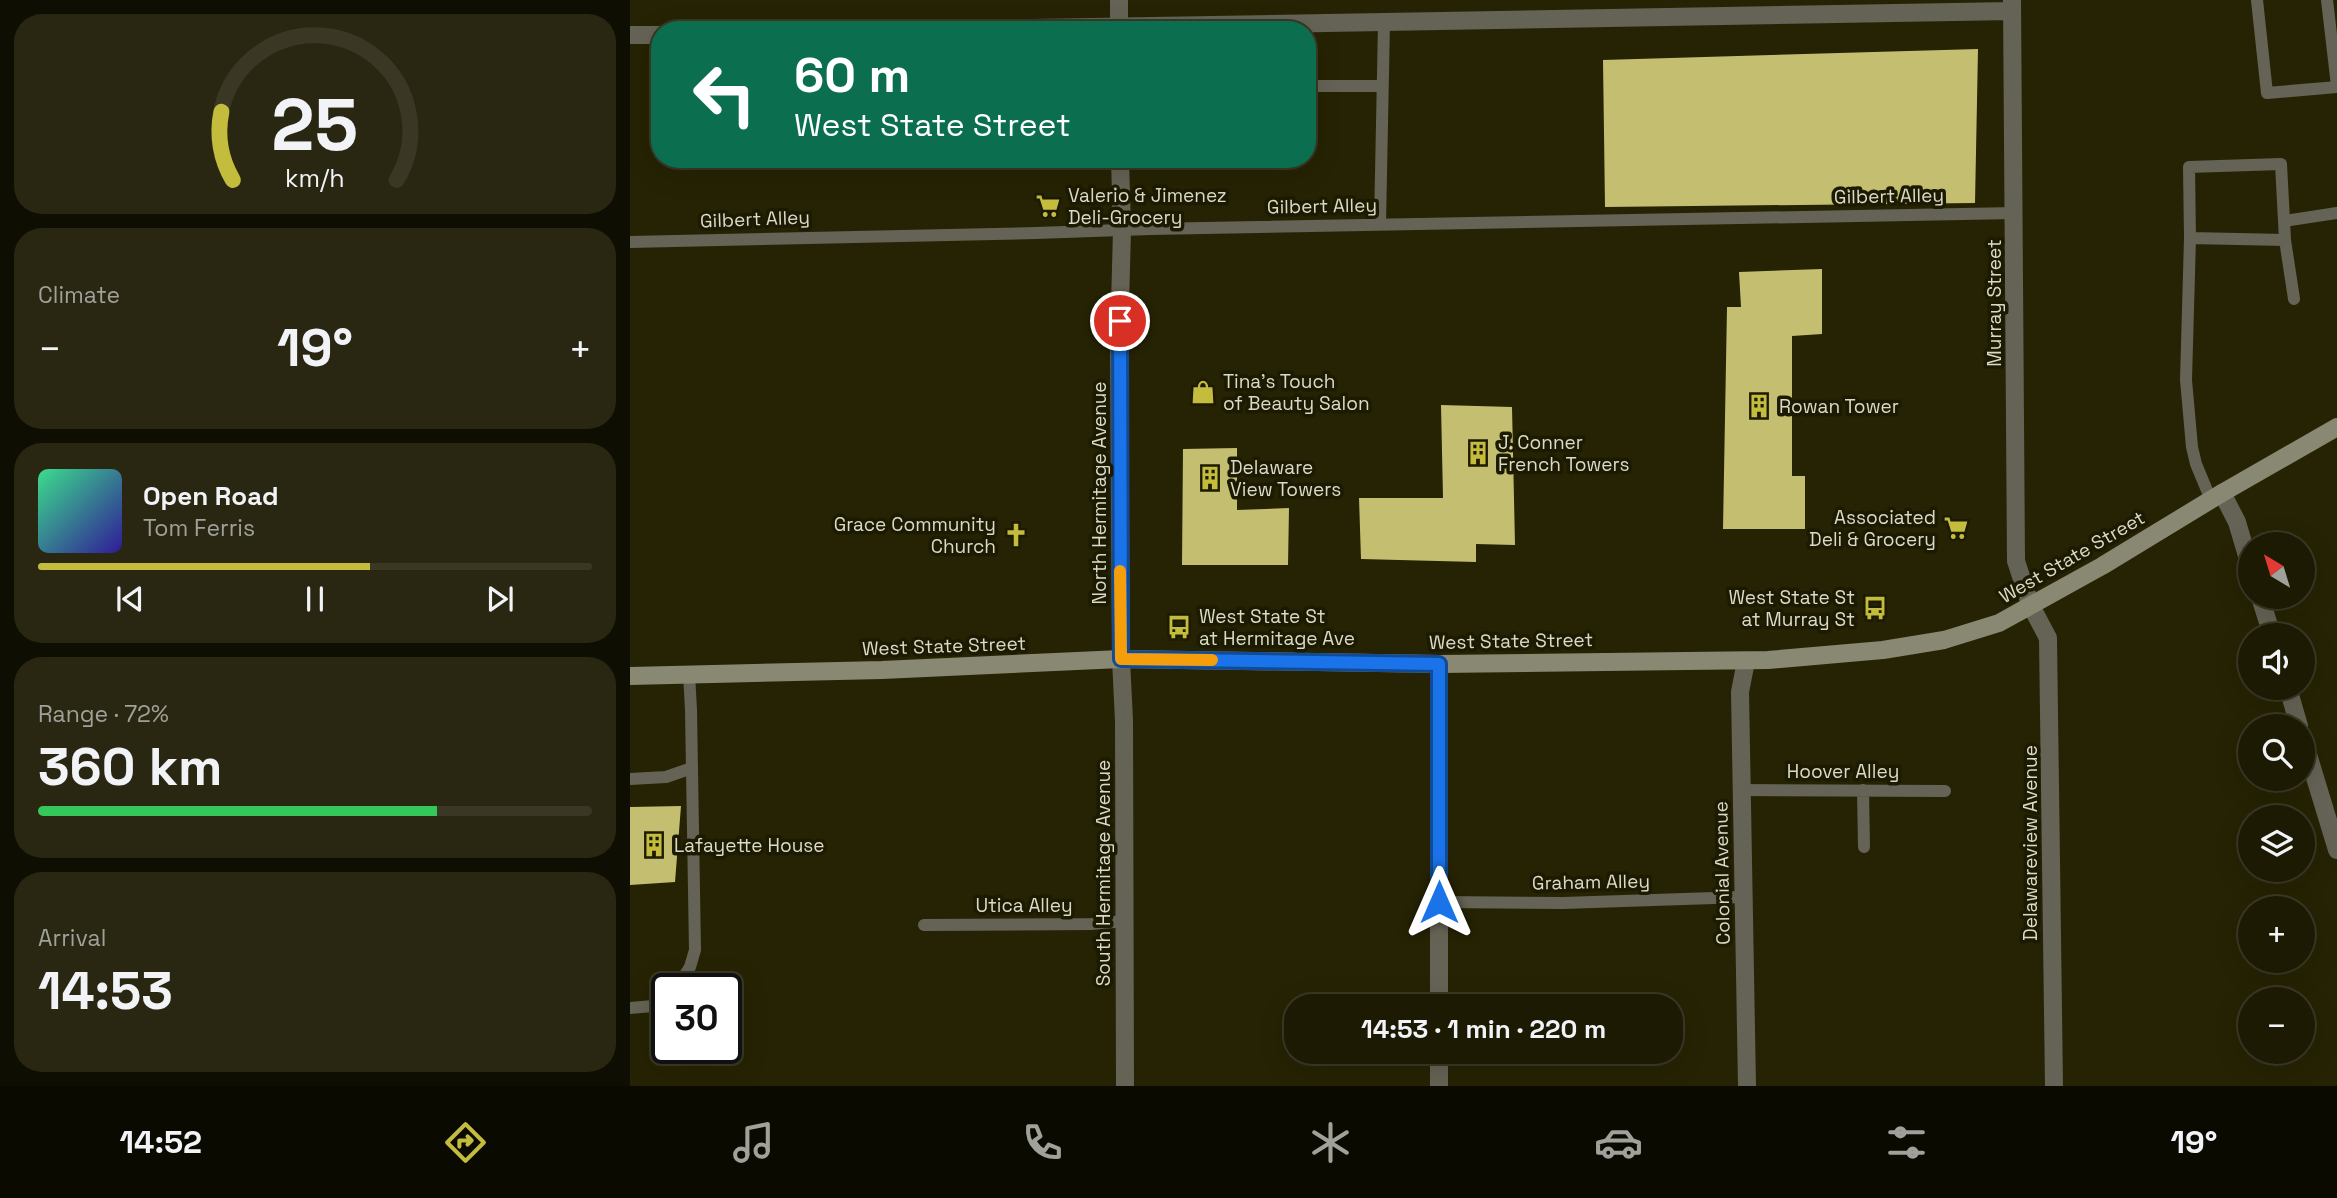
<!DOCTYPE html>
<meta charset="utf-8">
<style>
:root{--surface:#1c1a03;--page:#292712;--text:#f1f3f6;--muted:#a0a19a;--line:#3a3825;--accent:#c4bc3d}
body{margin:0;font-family:"Space Grotesk",sans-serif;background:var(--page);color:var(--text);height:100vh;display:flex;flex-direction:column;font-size:26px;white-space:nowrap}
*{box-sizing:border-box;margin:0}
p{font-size:23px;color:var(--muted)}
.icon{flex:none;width:38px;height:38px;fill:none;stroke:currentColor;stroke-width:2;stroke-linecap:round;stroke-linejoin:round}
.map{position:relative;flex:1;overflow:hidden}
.side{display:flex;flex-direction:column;gap:14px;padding:14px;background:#0f0e02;width:630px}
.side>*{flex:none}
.banner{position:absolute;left:21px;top:21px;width:665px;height:147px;border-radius:28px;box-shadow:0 7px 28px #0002,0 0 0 2px var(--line);background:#0b6e4f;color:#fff;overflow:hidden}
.needle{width:46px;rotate:322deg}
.fabs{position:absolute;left:1608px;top:532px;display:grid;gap:14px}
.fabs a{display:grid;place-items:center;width:77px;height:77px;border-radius:50%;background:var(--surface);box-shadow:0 7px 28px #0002,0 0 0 2px var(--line);font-size:35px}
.speed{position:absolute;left:21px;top:973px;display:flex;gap:14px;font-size:35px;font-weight:700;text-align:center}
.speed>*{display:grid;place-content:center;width:91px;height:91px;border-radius:50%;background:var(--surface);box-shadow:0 7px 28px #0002,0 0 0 2px var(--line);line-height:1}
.speed .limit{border:4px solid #111;border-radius:10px;background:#fff;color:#111}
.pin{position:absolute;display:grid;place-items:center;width:60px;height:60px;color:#fff;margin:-30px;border:4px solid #fff;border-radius:50%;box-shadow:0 2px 7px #0007}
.me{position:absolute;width:77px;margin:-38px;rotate:0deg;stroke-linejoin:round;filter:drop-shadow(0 0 5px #0008)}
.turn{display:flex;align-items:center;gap:24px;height:147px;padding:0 28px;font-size:32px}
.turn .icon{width:91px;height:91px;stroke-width:2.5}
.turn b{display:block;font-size:49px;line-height:60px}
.big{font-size:52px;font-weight:700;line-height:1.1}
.side .card{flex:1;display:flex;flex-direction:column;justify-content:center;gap:10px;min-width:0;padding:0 24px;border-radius:28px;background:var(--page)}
.side .dial{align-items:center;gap:0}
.dial svg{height:182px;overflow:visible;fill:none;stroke:var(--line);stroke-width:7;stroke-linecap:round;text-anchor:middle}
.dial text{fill:var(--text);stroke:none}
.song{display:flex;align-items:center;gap:21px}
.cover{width:84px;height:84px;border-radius:10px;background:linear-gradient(135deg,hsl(150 70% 55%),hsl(250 70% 35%))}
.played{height:7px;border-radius:4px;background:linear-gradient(90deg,var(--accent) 60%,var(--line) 60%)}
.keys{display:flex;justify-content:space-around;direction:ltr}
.heat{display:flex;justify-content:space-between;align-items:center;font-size:38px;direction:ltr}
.charge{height:10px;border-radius:5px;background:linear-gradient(90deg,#34c759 72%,var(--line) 0)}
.trip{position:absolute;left:654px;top:994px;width:399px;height:70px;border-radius:28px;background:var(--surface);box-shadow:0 7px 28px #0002,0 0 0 2px var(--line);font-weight:700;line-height:70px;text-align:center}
.menu{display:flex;height:112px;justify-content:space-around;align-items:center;background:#0b0a01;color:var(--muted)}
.menu .icon{width:49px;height:49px}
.menu .selected{color:var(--accent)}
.menu b{font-size:32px;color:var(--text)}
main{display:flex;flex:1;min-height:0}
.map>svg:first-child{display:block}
.building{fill:#c4bf70}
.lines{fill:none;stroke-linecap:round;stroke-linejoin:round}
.lane{stroke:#646355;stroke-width:12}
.street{stroke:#646355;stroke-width:18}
.secondary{stroke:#898872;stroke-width:18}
.route-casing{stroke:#114b97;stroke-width:18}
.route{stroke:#1a73e8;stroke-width:12}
.slow{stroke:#f59e0b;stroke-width:12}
.labels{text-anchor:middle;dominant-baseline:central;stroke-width:7;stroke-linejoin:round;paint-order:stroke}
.poi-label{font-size:19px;fill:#dadac8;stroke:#1c1a00;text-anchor:start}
.street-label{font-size:19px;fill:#dadac8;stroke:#1c1a00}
</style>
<main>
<section class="side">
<div class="card dial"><svg viewBox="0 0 100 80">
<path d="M14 69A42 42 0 1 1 86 69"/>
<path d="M14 69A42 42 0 0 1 9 39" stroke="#c4bc3d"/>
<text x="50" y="56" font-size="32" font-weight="700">25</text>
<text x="50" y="72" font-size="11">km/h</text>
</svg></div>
<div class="card"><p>Climate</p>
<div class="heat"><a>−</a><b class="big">19°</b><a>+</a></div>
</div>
<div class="card">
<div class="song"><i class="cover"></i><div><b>Open Road</b><p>Tom Ferris</p></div></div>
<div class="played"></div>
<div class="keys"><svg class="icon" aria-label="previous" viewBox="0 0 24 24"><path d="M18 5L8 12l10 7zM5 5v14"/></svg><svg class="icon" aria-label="pause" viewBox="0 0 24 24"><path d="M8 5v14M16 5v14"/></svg><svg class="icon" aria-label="next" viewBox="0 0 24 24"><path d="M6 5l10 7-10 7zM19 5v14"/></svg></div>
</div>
<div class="card"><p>Range · 72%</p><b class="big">360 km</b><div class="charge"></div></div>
<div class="card"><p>Arrival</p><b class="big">14:53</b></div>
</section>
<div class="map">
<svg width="1707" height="1086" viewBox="0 0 1707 1086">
<rect width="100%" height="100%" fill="#262304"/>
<!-- building -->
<path class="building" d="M1348,49L1345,203L975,207L973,60Z
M1192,269V334L1162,336V476H1175V529H1093L1097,307H1111L1109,272Z
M811,405L882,407L885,545L846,544V562L731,559L729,498H813Z
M607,448V510L659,508L658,565H552L553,449Z
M51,806L45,882L0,885V807Z"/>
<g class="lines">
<!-- lane -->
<path class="lane" d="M1627,0L1637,93L1707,87
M1697,0L1707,86
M677,86H751
M1654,221L1707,213
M750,224L754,23
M1560,238L1559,167L1651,164L1655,240
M0,242L406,233L520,229L1385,213
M1581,500L1566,464L1562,447L1556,380L1560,238L1655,240L1664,299
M0,779L36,777L62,768
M1111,790L1315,791
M1233,790L1234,847
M809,902L933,903L1114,897
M294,925L461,924L495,921
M46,989L60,967L65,950L61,710L59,673
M0,1008L23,1006L37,999"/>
<!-- street -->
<path class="street" d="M489,0V30
M1382,0L1386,561L1400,604L1418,638L1424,1086
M291,30L1382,11
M0,35H30
M490,159L492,230L489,343L491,659L494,721L495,1086
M1592,493L1607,522L1620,566
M1630,597L1642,635
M1116,661L1110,692L1117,1086
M809,664V1006
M1658,688L1669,726
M1673,738L1707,850
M809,1086V1052"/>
<!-- secondary -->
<path class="secondary" d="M0,676L252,670L491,659L809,664L1138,660L1253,650L1314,640L1369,623L1472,566L1592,493L1707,427"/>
</g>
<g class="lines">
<!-- route casing -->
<g class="route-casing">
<path id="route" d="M490,321L491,659L809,664V902"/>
</g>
<!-- route -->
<use href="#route" class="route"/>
<!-- slow -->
<path class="slow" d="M490,571L491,659L582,660"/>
</g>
<!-- icons -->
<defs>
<g id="supermarket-bare" transform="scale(1.89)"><path d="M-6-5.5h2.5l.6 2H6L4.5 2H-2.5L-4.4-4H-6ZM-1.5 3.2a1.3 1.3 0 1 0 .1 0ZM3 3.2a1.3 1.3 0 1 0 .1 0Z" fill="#c4bc3d" stroke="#1c1a00" stroke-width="2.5" paint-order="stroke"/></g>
<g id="shop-bare" transform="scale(1.89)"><path d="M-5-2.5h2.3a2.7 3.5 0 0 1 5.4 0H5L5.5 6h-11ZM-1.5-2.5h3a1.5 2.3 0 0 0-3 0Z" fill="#c4bc3d" stroke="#1c1a00" stroke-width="2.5" paint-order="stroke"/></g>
<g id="building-bare" transform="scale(1.89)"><path d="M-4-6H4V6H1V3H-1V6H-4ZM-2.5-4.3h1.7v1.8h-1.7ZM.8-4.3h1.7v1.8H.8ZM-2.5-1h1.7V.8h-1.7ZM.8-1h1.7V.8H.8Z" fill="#c4bc3d" stroke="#1c1a00" stroke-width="2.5" paint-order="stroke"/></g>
<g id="church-bare" transform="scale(1.89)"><path d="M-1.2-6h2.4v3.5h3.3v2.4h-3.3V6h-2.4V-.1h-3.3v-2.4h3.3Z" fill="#c4bc3d" stroke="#1c1a00" stroke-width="2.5" paint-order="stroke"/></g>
<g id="bus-bare" transform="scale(1.89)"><path d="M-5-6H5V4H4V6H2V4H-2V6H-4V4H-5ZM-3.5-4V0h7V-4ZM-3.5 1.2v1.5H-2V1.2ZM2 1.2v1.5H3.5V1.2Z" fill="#c4bc3d" stroke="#1c1a00" stroke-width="2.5" paint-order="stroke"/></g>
</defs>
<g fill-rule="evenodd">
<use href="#supermarket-bare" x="418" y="206"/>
<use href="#shop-bare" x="573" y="392"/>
<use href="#building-bare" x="1129" y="406"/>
<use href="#building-bare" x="848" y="453"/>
<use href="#building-bare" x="580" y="478"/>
<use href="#supermarket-bare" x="1326" y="528"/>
<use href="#church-bare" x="386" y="535"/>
<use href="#bus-bare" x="1245" y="608"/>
<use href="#bus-bare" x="549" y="627"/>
<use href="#building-bare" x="24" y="845"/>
</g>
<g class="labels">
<!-- poi labels -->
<g class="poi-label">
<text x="438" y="195">Valerio &amp; Jimenez<tspan x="438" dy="22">Deli-Grocery</tspan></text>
<text x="593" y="381">Tina's Touch<tspan x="593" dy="22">of Beauty Salon</tspan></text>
<text x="1149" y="406">Rowan Tower</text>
<text x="868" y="442">J. Conner<tspan x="868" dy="22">French Towers</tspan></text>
<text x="600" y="467">Delaware<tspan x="600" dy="22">View Towers</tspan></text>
<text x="1306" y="517" text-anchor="end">Associated<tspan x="1306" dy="22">Deli &amp; Grocery</tspan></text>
<text x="366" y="524" text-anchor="end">Grace Community<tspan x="366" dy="22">Church</tspan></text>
<text x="1225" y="597" text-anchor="end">West State St<tspan x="1225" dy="22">at Murray St</tspan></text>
<text x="569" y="616">West State St<tspan x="569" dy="22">at Hermitage Ave</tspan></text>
<text x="44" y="845">Lafayette House</text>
</g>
<!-- street labels -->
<g class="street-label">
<text transform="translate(1259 196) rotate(-1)">Gilbert Alley</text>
<text transform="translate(692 206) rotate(-1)">Gilbert Alley</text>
<text transform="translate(125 219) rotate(-2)">Gilbert Alley</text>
<text transform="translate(1364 303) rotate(-90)">Murray Street</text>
<text transform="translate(469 493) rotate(-90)">North Hermitage Avenue</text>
<text transform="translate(1442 557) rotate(-30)">West State Street</text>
<text transform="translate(881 641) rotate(-1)">West State Street</text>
<text transform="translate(314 646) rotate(-2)">West State Street</text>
<text x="1213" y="771">Hoover Alley</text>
<text transform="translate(1400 843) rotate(-90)">Delawareview Avenue</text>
<text transform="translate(473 873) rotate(-90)">South Hermitage Avenue</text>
<text transform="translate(1092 873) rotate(-91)">Colonial Avenue</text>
<text transform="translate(961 882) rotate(-1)">Graham Alley</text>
<text x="394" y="905">Utica Alley</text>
</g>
</g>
</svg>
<div class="fabs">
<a><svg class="needle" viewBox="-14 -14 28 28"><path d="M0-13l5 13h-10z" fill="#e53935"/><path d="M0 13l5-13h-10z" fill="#a0a19a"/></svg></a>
<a><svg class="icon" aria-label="sound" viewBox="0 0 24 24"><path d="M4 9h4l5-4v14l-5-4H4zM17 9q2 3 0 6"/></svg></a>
<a><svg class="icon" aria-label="search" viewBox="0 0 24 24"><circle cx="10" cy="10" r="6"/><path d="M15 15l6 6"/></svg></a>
<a><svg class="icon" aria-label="layers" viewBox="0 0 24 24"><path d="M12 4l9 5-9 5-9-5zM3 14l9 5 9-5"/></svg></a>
<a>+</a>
<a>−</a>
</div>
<div class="speed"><div class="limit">30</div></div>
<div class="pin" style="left:490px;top:321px;background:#d93025"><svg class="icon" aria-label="arrive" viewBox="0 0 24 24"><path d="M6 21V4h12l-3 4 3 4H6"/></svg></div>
<svg class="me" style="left:809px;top:902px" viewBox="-20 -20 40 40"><path d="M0-17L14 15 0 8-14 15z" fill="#1a73e8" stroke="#fff" stroke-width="4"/></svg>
<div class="trip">14:53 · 1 min · 220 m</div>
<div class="banner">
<div class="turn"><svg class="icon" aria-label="left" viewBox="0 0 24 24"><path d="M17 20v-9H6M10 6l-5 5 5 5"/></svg><div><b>60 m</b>West State Street</div></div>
</div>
</div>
</main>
<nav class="menu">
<b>14:52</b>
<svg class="icon selected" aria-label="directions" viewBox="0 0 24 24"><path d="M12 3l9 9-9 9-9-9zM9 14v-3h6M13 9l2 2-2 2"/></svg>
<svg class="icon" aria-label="music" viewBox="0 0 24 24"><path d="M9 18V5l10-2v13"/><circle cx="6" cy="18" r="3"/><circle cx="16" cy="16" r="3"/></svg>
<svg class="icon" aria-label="phone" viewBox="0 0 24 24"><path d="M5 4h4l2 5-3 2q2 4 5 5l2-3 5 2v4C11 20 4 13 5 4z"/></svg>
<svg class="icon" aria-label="climate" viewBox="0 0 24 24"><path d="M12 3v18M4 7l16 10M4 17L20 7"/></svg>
<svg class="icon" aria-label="car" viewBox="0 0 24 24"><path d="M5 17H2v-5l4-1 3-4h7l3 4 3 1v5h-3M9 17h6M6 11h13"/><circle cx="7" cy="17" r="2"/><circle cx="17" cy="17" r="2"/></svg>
<svg class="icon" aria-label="filters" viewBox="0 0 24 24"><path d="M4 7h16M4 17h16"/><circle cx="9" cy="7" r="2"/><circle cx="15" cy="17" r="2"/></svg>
<b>19°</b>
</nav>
